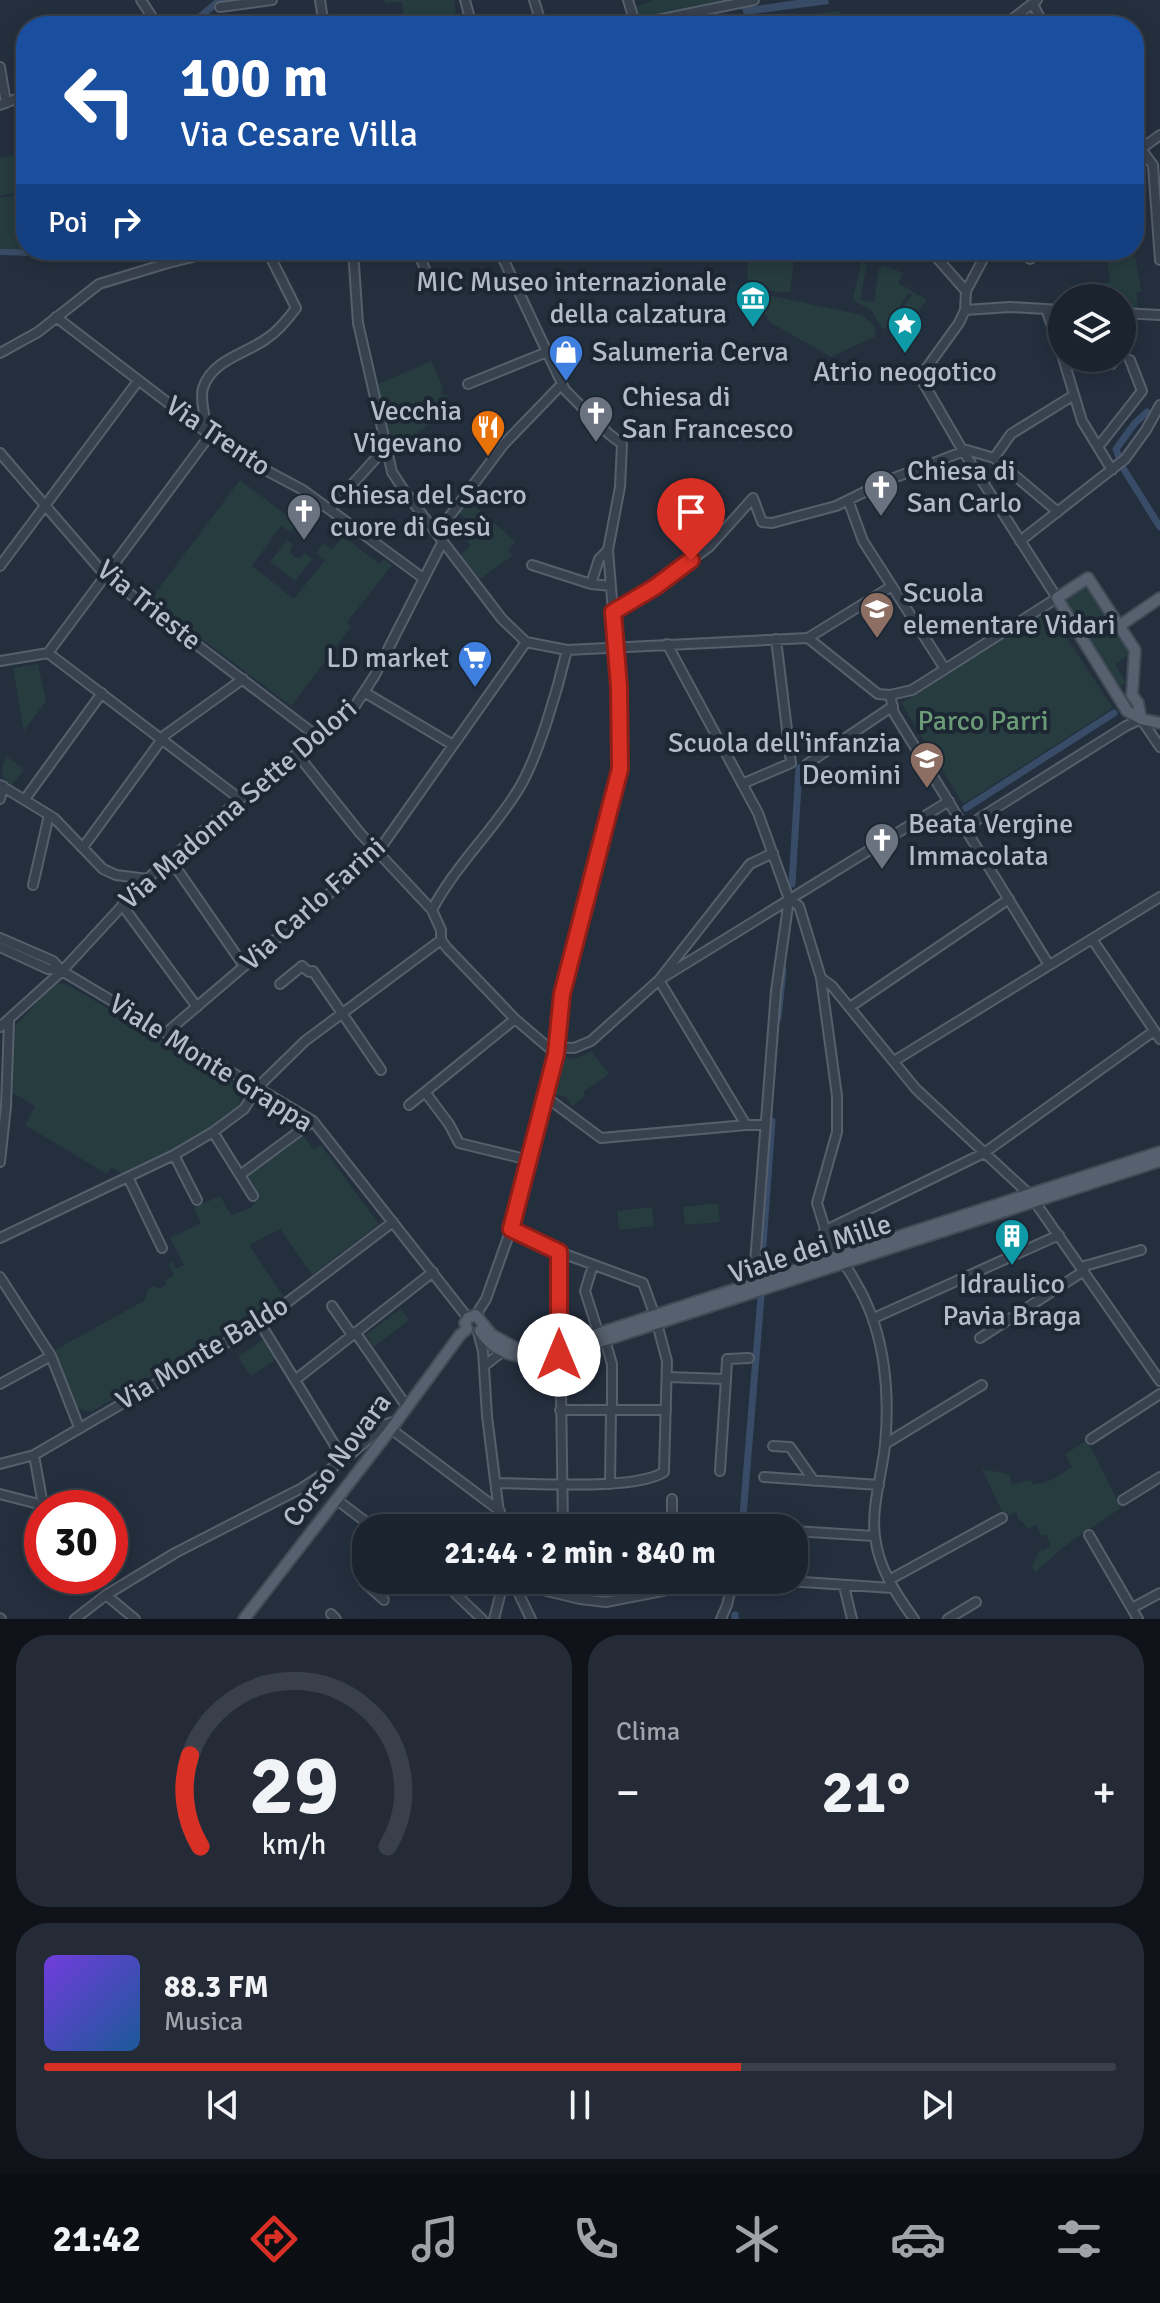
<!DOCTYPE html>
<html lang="it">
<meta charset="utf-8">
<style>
:root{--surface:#1b232e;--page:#242b36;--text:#f1f3f6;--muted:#a0a4aa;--line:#39404a;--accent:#d93025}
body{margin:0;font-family:Signika,sans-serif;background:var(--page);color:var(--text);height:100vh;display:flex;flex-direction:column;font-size:30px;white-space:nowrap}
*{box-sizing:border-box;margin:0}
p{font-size:26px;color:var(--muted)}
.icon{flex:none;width:44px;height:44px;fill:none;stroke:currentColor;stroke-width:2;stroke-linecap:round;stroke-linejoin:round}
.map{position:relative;height:1619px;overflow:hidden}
.side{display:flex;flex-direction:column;gap:16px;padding:16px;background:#0f1319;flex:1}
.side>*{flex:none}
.guide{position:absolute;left:16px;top:16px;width:1128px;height:244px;border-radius:32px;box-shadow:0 4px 20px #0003,0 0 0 2px var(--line);background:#1a4fa0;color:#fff;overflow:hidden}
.fabs{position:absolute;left:1048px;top:284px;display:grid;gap:16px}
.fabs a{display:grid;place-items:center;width:88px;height:88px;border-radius:50%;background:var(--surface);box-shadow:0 4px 20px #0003,0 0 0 2px var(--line);font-size:40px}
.speed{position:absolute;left:24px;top:1490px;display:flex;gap:16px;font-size:40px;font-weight:700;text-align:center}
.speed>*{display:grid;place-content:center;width:104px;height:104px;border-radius:50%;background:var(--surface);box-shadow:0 4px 20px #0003,0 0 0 2px var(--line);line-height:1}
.speed .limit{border:12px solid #d22;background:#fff;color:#111}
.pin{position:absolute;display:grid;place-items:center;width:68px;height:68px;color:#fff;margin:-82px -34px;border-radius:50% 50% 50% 0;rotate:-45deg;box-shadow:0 0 8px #0007}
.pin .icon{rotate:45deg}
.me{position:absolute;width:88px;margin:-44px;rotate:0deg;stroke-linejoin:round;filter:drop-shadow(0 0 6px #0008)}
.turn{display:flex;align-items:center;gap:28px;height:168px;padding:0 32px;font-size:36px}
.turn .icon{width:104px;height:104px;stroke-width:2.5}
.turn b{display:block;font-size:56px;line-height:68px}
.then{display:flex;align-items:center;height:76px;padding:0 32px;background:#0003;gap:16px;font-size:30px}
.big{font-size:60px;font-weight:700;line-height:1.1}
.side .widget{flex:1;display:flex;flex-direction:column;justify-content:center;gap:12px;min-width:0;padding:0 28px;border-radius:32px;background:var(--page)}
.side .dial{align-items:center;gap:0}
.dial svg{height:208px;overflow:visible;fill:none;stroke:var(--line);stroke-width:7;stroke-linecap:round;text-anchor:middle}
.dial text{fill:var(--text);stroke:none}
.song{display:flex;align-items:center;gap:24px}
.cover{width:96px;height:96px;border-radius:12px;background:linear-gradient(135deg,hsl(260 70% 55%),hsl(210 70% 35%))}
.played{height:8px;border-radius:4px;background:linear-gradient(90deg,var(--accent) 65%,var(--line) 65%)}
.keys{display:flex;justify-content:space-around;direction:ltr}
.heat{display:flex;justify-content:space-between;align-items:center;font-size:44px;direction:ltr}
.side .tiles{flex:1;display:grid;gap:16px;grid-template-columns:1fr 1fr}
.widget:last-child{grid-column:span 2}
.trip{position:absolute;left:352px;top:1514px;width:456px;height:80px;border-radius:32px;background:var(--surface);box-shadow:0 4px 20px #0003,0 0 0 2px var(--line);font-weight:700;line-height:80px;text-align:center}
.tabs{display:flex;height:128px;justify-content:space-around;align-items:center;background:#0b0e12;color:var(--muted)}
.tabs .icon{width:56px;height:56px}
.tabs .on{color:var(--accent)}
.tabs b{font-size:36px;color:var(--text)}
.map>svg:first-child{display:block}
.green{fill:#263c3f}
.water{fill:#394c67}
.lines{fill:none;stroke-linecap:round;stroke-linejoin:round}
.canal{stroke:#394c67;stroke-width:7}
.minor-casing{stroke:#565f6c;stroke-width:12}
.major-casing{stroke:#414a57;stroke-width:14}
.minor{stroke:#38414e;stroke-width:8}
.major{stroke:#56606e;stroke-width:10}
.route-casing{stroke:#8d1f18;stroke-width:20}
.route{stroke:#d93025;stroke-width:14}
.labels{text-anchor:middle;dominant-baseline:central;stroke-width:8;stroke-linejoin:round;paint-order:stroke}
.poi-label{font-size:28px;fill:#b4bcc9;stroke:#1d2633;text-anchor:start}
.street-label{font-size:28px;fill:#b4bcc9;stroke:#1d2633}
.park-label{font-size:28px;fill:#6b9a76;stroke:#1d2633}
</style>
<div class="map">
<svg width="1160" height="1619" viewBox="0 0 1160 1619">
<rect width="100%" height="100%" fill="#242f3e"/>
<!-- green -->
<path class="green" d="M385,0H454L456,14L463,13L466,26H453L452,15L443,16L444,26H425L424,18L404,21L402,2L385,3Z
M654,0H724L640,18L635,16L634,8Z
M832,11H840L842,26H797V18Z
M26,152V191L0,196V158Z
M26,193V249H0V198Z
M1105,250H1134L1141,291L1136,292L1138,310L1122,309V298H1089L1088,286L1110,282Z
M795,251L790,293L756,289L748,292L747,253Z
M861,262L867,264L860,300L874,302L879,268L883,265L903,273L898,283L927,300L896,340L890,336L891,328L912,294L909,293L883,330L871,310L853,300Z
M772,296L862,315L874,326L876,336L831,357L773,324L767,319L761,303Z
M431,361L443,388L441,393L447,396L451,405L431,415L433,420C422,431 407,441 392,444L378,384Z
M240,480L297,523L291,532L281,526L252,566L294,599L325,560L316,553L323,543L332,550L343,536L379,564L384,559L392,565L347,622L351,627L291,706L150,600Z
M469,501L515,541L508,551L513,555L478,580L460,555L471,546L463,534L471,523L459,513Z
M287,540L293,545L290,551L294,557L299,558L305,553L312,559L295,581L270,562Z
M1087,582L1132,652L1115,664L1126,683L1117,689L1062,600Z
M1048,610L1113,708L963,804L901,703Z
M38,664L46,701L24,731L13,668Z
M6,756L24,770L11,786C0,777 0,768 6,756Z
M54,983L66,984L241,1086L239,1109L208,1131L123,1174L111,1167L107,1174L25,1125L35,1106L13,1093L11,1031Z
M591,1051L609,1074L583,1092L585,1096L572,1106L566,1097L553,1094L560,1060L565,1057L576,1059Z
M302,1134L314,1150L321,1145L379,1224L312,1275L280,1229L249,1245L284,1297L91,1412L77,1408L53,1351L144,1301L148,1289L154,1286L159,1289L167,1284L165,1280L174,1275L168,1264L172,1261L176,1269L184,1265L170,1238L201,1223L194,1208L220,1196L231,1215L251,1208L259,1198L244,1176Z
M718,1203L720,1222L685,1225L683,1207Z
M652,1207L654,1226L619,1230L617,1211Z
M401,1309L409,1320L374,1347L365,1335Z
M264,1339L277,1359L251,1376L238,1357Z
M1087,1440L1121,1508L1071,1541L1035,1572L1032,1566L1040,1549L1042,1551L1051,1546L1046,1534L1041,1536L1036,1525L1027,1529L1023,1522L1018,1519L1016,1512L1005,1518L982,1469L1009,1474L1012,1484L1031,1480L1033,1485L1052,1480L1072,1467L1065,1454Z"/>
<!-- water -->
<path class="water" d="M797,0H828L829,4L744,15L742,8Z
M0,249L135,250L100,258L0,255Z"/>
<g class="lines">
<!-- canal -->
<path class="canal" d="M189,26L220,0
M1147,412L1135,423L1116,449L1123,468L1160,527
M966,808L1114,713
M792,884L799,768
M778,1018L783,970
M761,1272L772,1121
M742,1528L761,1297
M735,1619V1615"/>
<!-- minor casing -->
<g class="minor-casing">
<path id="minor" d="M141,0L158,26
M320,0L324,26
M465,0L472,26
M534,0L542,26
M628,0L636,26
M1033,4L1044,26
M220,7L272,0
M628,26L754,0
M1003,26L1037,0
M0,67L6,103
M0,105L26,95
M1141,149L1153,165L1160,260
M1134,154L1160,135
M353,250L358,323L392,472L405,492L502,619L526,642L567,650L808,638L878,694L890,695L912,690L1057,598L963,451L920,377L959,323L965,310L966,291L988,250
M425,250L419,255L428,276
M930,250L966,291
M1028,250L1030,259
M1046,309L1062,355
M965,310L1010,307L1062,310
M1122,313L1160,315
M56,317L210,435L241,457L303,490L423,578
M0,353L38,332L99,284L168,263L221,250
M1063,358L1082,421L1112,470
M1111,358L1112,364
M468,384L547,352
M205,431C207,416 199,402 203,388C212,360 245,354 266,339C277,332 288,319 296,308L267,250
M1098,447L1142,391L1130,360
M0,453L105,575L318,737
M994,458L1011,434L1074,395
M753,498L762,522L772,523L836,506L891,479L967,450L994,458L1058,512
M848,500L863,541L945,669
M330,509L386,447
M437,533L504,444L562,384
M1020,541L1125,459L1146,430L1160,405
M532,565L591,584L611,586
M0,566L138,381
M591,584L599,559L608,550
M613,612L655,587L709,547L753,498
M808,638L892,586
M667,644L758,813L789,899L776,991L753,1289
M48,653L240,799
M0,661L48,653L210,435
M364,692L453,745
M890,695L894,713L1049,965
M297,754L360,833L432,910L441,930V940L447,948L515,1019L556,1054
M807,764L893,706
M742,784L791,763L776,639
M0,785L54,818L103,869L116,875L147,879
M0,799L3,786
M25,799L102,693
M964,828L1126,726L1141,719L1160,747
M84,846L165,735L243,679
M170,859L244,966
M33,885L49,815
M789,899L799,906L821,978L837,1096V1132L817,1203L834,1258C848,1264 852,1277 860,1290C885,1336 890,1393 885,1445C882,1475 871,1507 875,1537C879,1569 896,1594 914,1619
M122,905L197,1007
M432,910C455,866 492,832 518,790C538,758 558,688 567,650
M0,938L53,961L62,971L313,1121L468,1318
M1092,939L1160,1039
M0,947L48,969L61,970
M821,978L832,986L916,1089L1030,1195L1160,1381
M280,984L302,966L309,972L313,971L381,1070
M850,1007L1009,899
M0,1027L62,971L147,879L240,799L353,709L375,675L443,541
M167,1032L377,853L526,642
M556,1047L574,1048L591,1041L659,980L949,801
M894,1061L1160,897
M425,1092L449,1124L459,1143L529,1160
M546,1097L601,1138L746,1125
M409,1105L515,1019
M766,1125H746L659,980L750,864L773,853
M213,1132L253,1196
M174,1155L197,1200
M0,1162L6,1106L9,1022
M240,1175L313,1121
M128,1177L162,1248
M824,1231L984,1153L1154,1031
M0,1238L174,1155L213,1132L244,1109L258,1087L305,1041L441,940
M559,1252L563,1528
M593,1265L585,1291L599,1335
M1081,1267L1141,1250
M0,1277L51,1356L79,1427
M332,1306L352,1335
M476,1315L486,1299L511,1229L556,1054L562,994L620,769L619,687L608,550L620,487L622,444L609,434L565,390L499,250
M874,1318L1059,1235
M260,1323L344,1460
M355,1332L407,1407
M478,1332L483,1351L487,1416L501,1528
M980,1338L1084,1271
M605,1340L612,1364V1405
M484,1366L503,1351
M667,1377L726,1379L720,1471
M726,1379L727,1359L749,1358
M295,1380L433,1272
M0,1384L51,1356
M560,1410H666
M391,1429L500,1511
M1091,1439L1160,1394
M885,1444L982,1385
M773,1446L790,1447L814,1481
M34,1455L43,1505
M0,1464L34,1455L260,1323L393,1222
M764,1477L879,1485
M496,1483C535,1483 634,1491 664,1472L667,1361L655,1316L643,1283L559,1252L511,1229
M610,1484L611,1410
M0,1494L54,1508
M672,1499V1528
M337,1500L374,1528
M1123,1500L1160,1477
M749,1528H753
M794,1531L874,1536
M1089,1535L1138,1619
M366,1579L364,1582L384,1600
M441,1580L482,1619
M506,1580L517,1590L531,1619
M515,1580L526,1586L580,1599L606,1602L718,1580
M773,1580L892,1588
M889,1580L1002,1518
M844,1586L852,1619
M106,1595L135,1619
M1132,1608L1160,1593
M331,1614L336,1619
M0,1618L1,1619
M75,1619L106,1595L175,1553L302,1488L344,1460L386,1424L396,1421
M494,1619L504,1580
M721,1619L727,1605L733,1580
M948,1619L976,1602"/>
</g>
<!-- major casing -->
<g class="major-casing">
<path id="major" d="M1119,626L1160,598
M1141,719L1138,703L1132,695L1135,650L1088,578L1057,598L1127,711L1141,719L1160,723
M467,1329L465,1323L468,1318L476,1315L492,1335L518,1349L547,1350L1160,1152
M480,1331C498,1358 529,1361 559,1355L1160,1161
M244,1619L391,1429L460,1335L467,1329"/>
</g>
<!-- minor -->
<use href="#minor" class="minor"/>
<!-- major -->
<use href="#major" class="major"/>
</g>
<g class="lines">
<!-- route casing -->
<g class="route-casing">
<path id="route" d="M559,1355V1252L511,1229L556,1054L562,994L620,769L619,687L613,612L655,587L691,560"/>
</g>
<!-- route -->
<use href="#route" class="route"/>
</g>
<!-- icons -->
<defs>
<g id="museum-pin" transform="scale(1.8)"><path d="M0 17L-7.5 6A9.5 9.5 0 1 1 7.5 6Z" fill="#0f9aa8" stroke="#1d2633"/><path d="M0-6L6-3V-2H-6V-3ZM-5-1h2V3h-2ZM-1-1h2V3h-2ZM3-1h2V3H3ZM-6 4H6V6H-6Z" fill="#fff"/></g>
<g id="sight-pin" transform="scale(1.8)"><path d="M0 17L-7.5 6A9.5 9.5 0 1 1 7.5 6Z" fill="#0f9aa8" stroke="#1d2633"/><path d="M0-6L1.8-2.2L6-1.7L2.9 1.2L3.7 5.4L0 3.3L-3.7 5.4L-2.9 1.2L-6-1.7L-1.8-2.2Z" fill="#fff"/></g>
<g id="shop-pin" transform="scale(1.8)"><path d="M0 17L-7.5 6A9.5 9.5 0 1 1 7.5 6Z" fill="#3f7fe0" stroke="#1d2633"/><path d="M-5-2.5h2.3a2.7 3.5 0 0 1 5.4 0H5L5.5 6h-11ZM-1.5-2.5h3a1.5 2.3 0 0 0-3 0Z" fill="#fff"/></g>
<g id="church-pin" transform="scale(1.8)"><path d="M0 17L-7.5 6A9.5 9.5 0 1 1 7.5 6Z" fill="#6b7280" stroke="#1d2633"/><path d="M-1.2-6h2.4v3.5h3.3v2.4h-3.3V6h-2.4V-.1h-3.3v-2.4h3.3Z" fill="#fff"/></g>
<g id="restaurant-pin" transform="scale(1.8)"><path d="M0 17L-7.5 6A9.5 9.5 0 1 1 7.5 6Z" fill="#e8710a" stroke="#1d2633"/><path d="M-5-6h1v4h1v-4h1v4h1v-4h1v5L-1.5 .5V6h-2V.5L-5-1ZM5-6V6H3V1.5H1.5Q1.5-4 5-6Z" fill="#fff"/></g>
<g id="school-pin" transform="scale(1.8)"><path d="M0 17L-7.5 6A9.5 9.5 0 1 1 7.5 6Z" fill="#8d6e63" stroke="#1d2633"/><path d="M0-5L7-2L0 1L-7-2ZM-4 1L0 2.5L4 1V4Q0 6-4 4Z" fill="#fff"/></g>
<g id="supermarket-pin" transform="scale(1.8)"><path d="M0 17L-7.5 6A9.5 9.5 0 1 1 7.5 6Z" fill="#3f7fe0" stroke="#1d2633"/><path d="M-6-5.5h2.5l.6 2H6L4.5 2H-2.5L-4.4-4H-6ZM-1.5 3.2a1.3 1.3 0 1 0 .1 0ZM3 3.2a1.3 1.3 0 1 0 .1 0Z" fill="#fff"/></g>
<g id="building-pin" transform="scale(1.8)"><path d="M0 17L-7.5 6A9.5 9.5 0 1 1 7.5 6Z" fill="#0f9aa8" stroke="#1d2633"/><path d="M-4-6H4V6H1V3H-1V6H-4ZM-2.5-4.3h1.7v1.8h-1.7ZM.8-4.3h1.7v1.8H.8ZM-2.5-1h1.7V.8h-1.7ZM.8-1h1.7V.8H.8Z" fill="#fff"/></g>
</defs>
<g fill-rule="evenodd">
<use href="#museum-pin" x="753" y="298"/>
<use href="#sight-pin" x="905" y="324"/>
<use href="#shop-pin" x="566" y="352"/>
<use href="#church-pin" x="596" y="413"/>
<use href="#restaurant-pin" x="488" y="427"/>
<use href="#church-pin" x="881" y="487"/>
<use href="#church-pin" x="304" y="511"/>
<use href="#school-pin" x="877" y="609"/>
<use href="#supermarket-pin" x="475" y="658"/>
<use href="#school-pin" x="927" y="759"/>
<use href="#church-pin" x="882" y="840"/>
<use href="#building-pin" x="1012" y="1236"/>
</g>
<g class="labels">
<!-- poi labels -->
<g class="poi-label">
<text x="727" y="282" text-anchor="end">MIC Museo internazionale<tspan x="727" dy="32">della calzatura</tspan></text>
<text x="592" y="352">Salumeria Cerva</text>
<text x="905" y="372" text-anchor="middle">Atrio neogotico</text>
<text x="622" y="397">Chiesa di<tspan x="622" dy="32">San Francesco</tspan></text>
<text x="462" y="411" text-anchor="end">Vecchia<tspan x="462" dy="32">Vigevano</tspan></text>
<text x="907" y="471">Chiesa di<tspan x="907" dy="32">San Carlo</tspan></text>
<text x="330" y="495">Chiesa del Sacro<tspan x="330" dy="32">cuore di Gesù</tspan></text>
<text x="903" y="593">Scuola<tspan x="903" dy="32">elementare Vidari</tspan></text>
<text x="449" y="658" text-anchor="end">LD market</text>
<text x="901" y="743" text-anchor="end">Scuola dell'infanzia<tspan x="901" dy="32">Deomini</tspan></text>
<text x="908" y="824">Beata Vergine<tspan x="908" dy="32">Immacolata</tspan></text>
<text x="1012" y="1284" text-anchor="middle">Idraulico<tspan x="1012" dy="32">Pavia Braga</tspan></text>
</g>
<!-- street labels -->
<g class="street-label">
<text transform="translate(218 436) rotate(34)">Via Trento</text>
<text transform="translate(149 605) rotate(39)">Via Trieste</text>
<text transform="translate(238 804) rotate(-41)">Via Madonna Sette Dolori</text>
<text transform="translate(313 904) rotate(-42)">Via Carlo Farini</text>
<text transform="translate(211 1063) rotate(32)">Viale Monte Grappa</text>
<text transform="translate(810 1249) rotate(-18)">Viale dei Mille</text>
<text transform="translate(202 1353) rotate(-31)">Via Monte Baldo</text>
<text transform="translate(337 1460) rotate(-53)">Corso Novara</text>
</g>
<!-- park labels -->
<g class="park-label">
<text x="983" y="721">Parco Parri</text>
</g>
</g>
</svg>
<div class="fabs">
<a><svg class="icon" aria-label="layers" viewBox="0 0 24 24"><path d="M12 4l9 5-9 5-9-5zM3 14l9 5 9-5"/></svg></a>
</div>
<div class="speed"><div class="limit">30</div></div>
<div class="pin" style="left:691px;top:560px;background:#d93025"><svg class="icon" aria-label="arrive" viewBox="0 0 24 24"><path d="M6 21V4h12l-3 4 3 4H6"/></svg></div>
<svg class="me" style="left:559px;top:1355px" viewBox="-20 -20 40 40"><circle r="19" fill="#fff"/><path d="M0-13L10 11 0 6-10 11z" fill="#d93025"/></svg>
<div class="trip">21:44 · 2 min · 840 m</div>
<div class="guide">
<div class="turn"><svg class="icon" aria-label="left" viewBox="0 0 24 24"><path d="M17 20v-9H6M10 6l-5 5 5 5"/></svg><div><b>100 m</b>Via Cesare Villa</div></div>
<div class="then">Poi<svg class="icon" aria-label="right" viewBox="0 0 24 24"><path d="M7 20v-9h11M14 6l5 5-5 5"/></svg></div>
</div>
</div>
<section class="side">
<div class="tiles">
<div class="widget dial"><svg viewBox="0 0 100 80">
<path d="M14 69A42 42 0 1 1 86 69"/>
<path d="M14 69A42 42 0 0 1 10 34" stroke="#d93025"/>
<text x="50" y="56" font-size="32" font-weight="700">29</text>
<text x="50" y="72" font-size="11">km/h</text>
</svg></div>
<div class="widget"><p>Clima</p>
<div class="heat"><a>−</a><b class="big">21°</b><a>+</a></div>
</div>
<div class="widget">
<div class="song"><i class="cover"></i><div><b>88.3 FM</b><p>Musica</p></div></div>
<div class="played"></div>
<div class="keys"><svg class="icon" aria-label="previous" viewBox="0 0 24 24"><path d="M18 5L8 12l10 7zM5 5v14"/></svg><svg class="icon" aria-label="pause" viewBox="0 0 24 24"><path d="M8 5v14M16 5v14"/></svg><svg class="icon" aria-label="next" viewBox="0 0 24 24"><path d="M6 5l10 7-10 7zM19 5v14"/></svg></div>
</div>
</div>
</section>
<nav class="tabs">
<b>21:42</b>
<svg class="icon on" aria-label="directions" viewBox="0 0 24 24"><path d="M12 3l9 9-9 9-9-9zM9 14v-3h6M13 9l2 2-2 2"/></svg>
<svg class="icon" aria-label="music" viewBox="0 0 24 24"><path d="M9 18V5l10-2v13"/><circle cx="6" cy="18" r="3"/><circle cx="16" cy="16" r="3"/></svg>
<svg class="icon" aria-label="phone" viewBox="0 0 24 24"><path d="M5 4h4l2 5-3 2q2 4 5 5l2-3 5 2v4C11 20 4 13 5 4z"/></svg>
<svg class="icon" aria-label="climate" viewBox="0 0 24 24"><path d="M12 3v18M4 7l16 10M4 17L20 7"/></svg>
<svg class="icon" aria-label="car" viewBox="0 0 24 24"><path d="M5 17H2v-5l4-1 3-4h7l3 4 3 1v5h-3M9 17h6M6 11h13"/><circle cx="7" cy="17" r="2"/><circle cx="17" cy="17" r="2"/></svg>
<svg class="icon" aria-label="filters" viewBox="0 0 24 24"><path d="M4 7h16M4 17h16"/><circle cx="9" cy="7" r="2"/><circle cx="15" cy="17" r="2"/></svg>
</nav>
